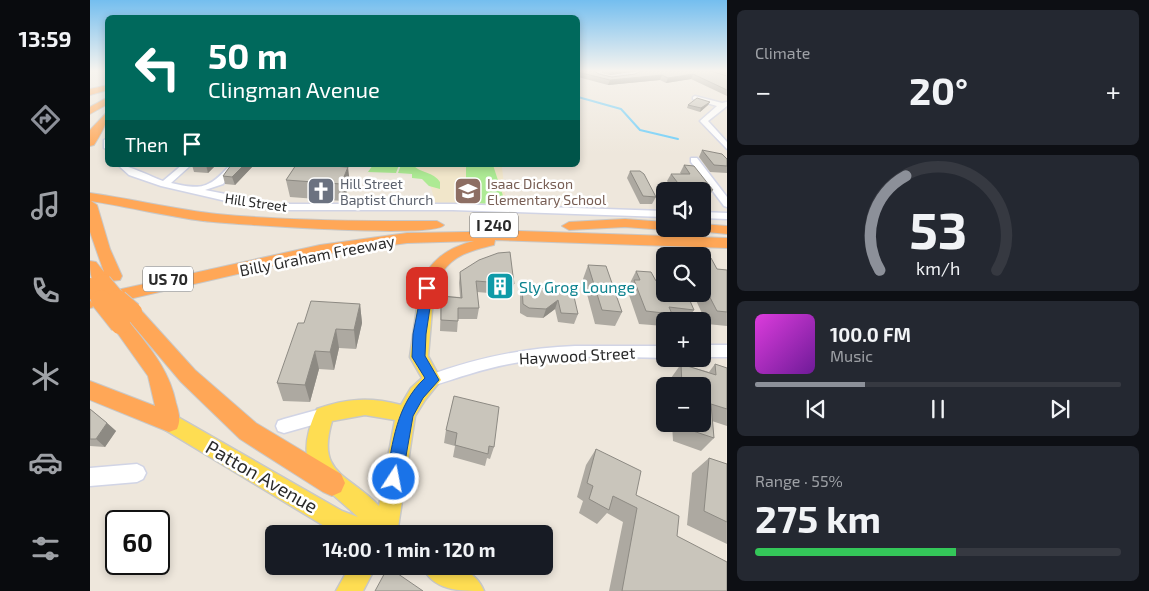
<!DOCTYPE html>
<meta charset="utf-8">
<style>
:root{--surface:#171b24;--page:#242831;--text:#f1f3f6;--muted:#9ea1a6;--line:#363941;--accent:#8c9099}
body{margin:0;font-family:"Exo 2",sans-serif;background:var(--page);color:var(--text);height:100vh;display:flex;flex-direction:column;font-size:19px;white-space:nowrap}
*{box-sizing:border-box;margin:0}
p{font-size:16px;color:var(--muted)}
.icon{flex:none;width:28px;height:28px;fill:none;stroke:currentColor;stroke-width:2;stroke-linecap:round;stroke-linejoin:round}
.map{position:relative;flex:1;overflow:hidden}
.sheet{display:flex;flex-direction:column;gap:10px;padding:10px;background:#0d0f14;width:422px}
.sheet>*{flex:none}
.hud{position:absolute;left:15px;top:15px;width:475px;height:152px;border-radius:8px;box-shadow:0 2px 8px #0003;background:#00695c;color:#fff;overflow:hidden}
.controls{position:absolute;left:566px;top:182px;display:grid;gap:10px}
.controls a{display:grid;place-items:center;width:55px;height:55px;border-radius:8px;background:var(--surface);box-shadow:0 2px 8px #0003;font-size:25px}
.speed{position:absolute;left:15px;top:510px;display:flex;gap:10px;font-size:25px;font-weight:700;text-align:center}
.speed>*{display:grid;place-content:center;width:65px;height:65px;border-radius:50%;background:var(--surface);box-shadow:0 2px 8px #0003;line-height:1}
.speed .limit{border:2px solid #111;border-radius:8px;background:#fff;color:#111}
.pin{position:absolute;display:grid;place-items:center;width:42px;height:42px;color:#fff;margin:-21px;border-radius:10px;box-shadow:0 2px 8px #0006}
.me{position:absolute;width:55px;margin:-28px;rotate:11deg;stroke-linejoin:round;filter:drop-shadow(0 0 4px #0008)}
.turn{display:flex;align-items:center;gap:18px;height:105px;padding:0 20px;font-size:22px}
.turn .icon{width:65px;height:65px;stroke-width:2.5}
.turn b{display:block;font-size:35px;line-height:42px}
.then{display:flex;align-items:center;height:48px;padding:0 20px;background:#0003;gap:10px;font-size:19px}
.big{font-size:38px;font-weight:700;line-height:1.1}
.sheet .tile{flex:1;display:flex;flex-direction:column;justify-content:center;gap:8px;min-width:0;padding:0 18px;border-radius:8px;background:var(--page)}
.sheet .dial{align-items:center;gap:0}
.dial svg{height:130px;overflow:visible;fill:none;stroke:var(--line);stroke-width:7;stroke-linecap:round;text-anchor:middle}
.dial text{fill:var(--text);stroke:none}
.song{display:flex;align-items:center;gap:15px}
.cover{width:60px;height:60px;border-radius:8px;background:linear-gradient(135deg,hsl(300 70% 55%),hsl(280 70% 35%))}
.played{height:5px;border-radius:2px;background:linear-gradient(90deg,var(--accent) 30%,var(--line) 30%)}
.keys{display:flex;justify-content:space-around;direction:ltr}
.heat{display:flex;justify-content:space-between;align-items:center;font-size:28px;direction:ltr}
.charge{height:8px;border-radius:4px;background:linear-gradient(90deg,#34c759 55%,var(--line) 0)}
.trip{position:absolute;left:175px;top:525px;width:288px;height:50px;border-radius:8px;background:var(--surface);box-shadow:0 2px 8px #0003;font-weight:700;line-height:50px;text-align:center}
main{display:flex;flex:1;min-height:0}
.tab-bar{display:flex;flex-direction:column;width:90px;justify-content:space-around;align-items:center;background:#090b0e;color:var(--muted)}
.tab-bar .icon{width:35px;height:35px}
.tab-bar .selected{color:var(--accent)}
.tab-bar b{font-size:22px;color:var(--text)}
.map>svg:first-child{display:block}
.education{fill:#f1e6ca}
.green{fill:#adea94}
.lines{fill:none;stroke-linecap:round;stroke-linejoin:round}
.stream{stroke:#66ccfa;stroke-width:2}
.minor-casing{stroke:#d1d4e5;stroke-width:3}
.major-casing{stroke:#c8c8c8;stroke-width:3}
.highway-casing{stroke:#c8c8c8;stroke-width:2}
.minor{fill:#fff;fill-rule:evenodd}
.major{fill:#fedd52;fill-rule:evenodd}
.highway{fill:#ffa757;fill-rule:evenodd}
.highway-bridge-far1-casing{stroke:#c8c8c8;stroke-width:18;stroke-linecap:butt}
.highway-bridge-casing{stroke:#c8c8c8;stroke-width:22;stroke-linecap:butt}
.highway-bridge-far1{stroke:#ffa757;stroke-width:16}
.highway-bridge{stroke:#ffa757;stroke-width:20}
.wall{fill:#ada9a1}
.shaded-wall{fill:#8d8a83}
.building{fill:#c9c5bb;stroke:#8d8a83}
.route{fill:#1a73e8;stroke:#114b97}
.labels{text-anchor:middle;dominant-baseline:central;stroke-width:5;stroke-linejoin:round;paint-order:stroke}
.far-worship-label{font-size:14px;fill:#5b616d;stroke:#fff;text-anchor:start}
.far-education-label{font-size:14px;fill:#785e54;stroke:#fff;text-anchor:start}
.far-street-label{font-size:14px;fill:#2b2b2b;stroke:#fff}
.shield{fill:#fff;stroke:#6b6b6b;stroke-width:1}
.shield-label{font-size:15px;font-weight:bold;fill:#2b2b2b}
.street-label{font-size:16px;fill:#2b2b2b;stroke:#fff}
.culture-label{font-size:16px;fill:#0d838f;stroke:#fff;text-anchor:start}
.near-street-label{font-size:19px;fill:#2b2b2b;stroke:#fff}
</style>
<main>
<nav class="tab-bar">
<b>13:59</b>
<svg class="icon selected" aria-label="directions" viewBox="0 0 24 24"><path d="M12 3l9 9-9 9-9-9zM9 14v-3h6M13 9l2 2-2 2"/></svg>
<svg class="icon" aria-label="music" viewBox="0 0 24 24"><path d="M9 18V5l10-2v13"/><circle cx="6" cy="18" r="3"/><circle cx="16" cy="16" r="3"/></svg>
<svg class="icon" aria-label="phone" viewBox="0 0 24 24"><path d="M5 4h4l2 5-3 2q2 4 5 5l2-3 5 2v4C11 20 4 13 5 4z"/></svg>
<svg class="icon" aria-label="climate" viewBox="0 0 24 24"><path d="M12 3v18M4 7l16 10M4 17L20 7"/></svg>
<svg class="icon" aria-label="car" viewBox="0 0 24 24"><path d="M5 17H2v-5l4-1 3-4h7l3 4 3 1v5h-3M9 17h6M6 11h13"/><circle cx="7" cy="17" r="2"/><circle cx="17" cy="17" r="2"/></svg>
<svg class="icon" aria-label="filters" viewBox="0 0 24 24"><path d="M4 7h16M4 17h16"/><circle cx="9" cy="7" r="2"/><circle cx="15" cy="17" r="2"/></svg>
</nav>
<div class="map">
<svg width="637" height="591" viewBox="0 0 637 591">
<rect width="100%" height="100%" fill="#eee7dc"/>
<!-- education -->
<path class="education" d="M276,165H404L412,167L416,205H346L338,177L317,166Z"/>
<!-- green -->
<path class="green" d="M283,165H309L306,173L278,172L275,176Z
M311,165H323C330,173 344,172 350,182V189L339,186L332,179L322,178V174L308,173Z
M376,165H403L416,205L369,202V198H376Z"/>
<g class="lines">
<!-- stream -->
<path class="stream" d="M488,97L531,109L550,130L588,139"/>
<!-- minor casing -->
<g class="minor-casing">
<path id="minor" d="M505,71H511L509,74C523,83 539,71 555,71C540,80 516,86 502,74Z
M605,96L632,103L637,102V106L618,121L637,142V149L610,121L627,106L603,99V97Z
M18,138V150L14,148V140Z
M601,158H607L637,197V207L634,206L601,162Z
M28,165C38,165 60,176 73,181L92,165H101L81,183C111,190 119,189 140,165H145L147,167L133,184L115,190L187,204H363L575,211V217L363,210H187L149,204L71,186L39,175Z
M612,212L637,213V219L612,218Z
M612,345H637V357H612Z
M485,346H575V358C523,357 470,354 419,364C392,369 367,378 342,386L337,384L334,380L337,376C386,358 433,348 485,346Z
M234,408L240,410L242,415L240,420L194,433L188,431L186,426L188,421L194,419Z
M47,464L53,467L56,473L53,479L47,482L0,486V468Z"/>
</g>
<!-- major casing -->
<g class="major-casing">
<path id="major" d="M337,282L344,287L338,356L351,380L335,400L325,416L307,534H251L236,527L72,428L69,422L72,416L79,413L86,416L252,511L268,517C229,481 200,468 227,409C257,398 281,397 311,405L321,388L332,378L320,357L330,287ZM275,415L305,420L289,506C258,473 226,475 242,421Z
M260,566H286L273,591H246Z
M332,566C356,566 383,564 394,591C370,591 343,591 332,566Z"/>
</g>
<!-- highway casing -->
<g class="highway-casing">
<path id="highway" d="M18,85V90L0,95V89Z
M18,97V104L0,114V107Z
M18,111C18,123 10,135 4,145L0,146V130Z
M0,193C42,199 84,209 127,214C200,221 274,221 347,221L354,225C345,239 141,224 113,221C76,216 39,207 1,201L7,205L20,249L32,276L30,280L21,281L19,286C1,291 0,274 0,261L6,262L14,272L0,232Z
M535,219L575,222V229H580L575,230L535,227L479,230L472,226L479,222Z
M612,224L637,226V234L607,231L605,229H612Z
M429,231L637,238V248L405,240L404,245C384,250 364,254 352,273C348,279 347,285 343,291H331L328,287C340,261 356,248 384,241L317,243L230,255L0,308V296L230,245L317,233Z
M42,305L48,307L105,370L166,423L251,474L255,483L251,492L242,496L233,492L150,439L91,382L36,317L33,312L36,307Z
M30,317L37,319C58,346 79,368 86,403C89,413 91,420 87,429L79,432L0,400V381L65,406L58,376L21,324L23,319Z"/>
</g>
<!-- minor -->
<use href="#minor" class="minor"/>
<!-- major -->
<use href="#major" class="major"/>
<!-- highway -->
<use href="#highway" class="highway"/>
<!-- highway-bridge-far1 casing -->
<g class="highway-bridge-far1-casing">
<path id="highway-bridge-far1" d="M13,282L29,301
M0,286L12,301"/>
</g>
<!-- highway-bridge casing -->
<g class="highway-bridge-casing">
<path id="highway-bridge" d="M11,300L30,324
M28,300L42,312"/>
</g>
<!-- highway-bridge-far1 -->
<use href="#highway-bridge-far1" class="highway-bridge-far1"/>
<!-- highway-bridge -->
<use href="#highway-bridge" class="highway-bridge"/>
</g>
<!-- wall -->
<path class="wall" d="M488,71L522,77L545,74L551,71L637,76V96L601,79L576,83L570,80L518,85L488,77Z
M512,71H549L520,75L512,73Z
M624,71H637V75Z
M620,102L618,105L610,112L597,108L598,105Z
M612,150L637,159V173L620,172L609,157Z
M102,165H126L118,173L104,172Z
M141,165H163V166L145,185L135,184L133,176Z
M594,165L623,190L618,198L613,197L616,201L612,207V191H584L577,181L581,174H591L590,173Z
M228,166L260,184L253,201L200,197L196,180Z
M540,171L566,197L562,204H550L537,178Z
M612,258L627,269L637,270V326L617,324L603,294H612Z
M498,265L532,312L525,326L505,324L493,279Z
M546,271L566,281L604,310L597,321L578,320L577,321H575V324L574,326L549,324L538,292L541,285L540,283Z
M370,272L424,284L422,295L387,292L389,308L387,319H368L367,332L350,331L351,296L370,297L369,283Z
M432,286L465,289L466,286L488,314L484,324L468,322L465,309L453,318L437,317L430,313V295Z
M270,304L272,323L266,349L249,348L244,370L229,369L220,402L193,401L187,383L214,323Z
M591,364L619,372L625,364L637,368V426L622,421L624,438L611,451L583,441L582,424H612V386H581V378Z
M364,396L404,447L400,459L397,458L395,466L363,457L365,446L354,443L356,430Z
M0,409L17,423L26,431L15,447L0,446Z
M506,449L546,495L587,536L637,591H519L533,522L517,513L507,524L489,513L493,501L487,497L496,465Z
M619,458L637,464V544L597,525L602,473Z"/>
<!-- shaded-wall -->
<path class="shaded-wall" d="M521,71H549L520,75Z
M603,74L601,79L576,83L578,78Z
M572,75L570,80L518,85L520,80Z
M620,102L618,105L610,112L611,108Z
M116,165H126L118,173Z
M154,165H163V166L145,185L142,177Z
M258,167L260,184L253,201L251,184Z
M468,300L465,309L453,318L456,309Z
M270,304L272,323L266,349L264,330Z
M246,329L249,348L244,370L240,352Z
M225,351L229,369L220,402L215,385Z
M17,423L26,431L15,447L6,439Z"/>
<!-- building -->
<path class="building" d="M488,71H504L509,74L522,77L545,74L551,71H621L637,76V90L603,74L578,78L572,75L520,80L488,72Z
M607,98L620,102L611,108L598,105Z
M612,150L632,154L637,159V166L624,165Z
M141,165H154L142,177L133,176Z
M206,165H224L258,167L251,184L196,180Z
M594,165L604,166L623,190L606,189L608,191H594L581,174H600Z
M540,171H550L554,174L566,197L553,196Z
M420,252L424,284L386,281L389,308H368V321L351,320V296L372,298L370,272L389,260L408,253Z
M612,258H621L627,269L637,270V312L627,311L612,282Z
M498,265L516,266L532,312L512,310Z
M546,271L561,272L566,281L575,282V294H597L604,310L579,307L582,314L556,311L544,280H550Z
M432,286L466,290V286L482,288L488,314L471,313L468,300L456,309L439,308L433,304Z
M221,301L270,304L264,330L246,329L240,352L225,351L215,385L187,383L208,323H214Z
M591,364L626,375L625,364L637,368V409L621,404L624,438L594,428V424H612V386H592Z
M364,396L409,407L404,447L399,446L398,454L365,445L367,433L356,430Z
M0,409L17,423L6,439H0Z
M506,449L551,471L546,495L589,516L587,536L637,562V591H532L547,508L523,496L519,510L499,499L503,486L497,483Z
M619,458L637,464V522L614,511Z
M298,567L333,591H285Z"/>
<!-- sky -->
<linearGradient id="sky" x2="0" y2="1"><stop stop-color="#74beef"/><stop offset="0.46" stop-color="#f7f4ef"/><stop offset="1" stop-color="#f7f4ef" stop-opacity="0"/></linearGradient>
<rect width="637" height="154" fill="url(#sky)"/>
<!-- route -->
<path class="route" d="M337,284L343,288L336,334L335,356L349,380L333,398L323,416L312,479L310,485L304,487L298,485L296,479C303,442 306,405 335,378L322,357L323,334L332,288Z"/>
<!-- icons -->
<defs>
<g id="church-square" transform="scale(1.4375)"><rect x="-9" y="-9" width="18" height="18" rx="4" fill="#6b7280" stroke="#fff"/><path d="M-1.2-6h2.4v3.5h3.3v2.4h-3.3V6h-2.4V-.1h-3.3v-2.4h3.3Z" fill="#fff"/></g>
<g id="school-square" transform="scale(1.4375)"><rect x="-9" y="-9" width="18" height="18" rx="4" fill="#8d6e63" stroke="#fff"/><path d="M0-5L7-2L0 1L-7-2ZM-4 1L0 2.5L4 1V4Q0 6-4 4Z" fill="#fff"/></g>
<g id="building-square" transform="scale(1.4375)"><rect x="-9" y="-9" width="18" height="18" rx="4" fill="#0f9aa8" stroke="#fff"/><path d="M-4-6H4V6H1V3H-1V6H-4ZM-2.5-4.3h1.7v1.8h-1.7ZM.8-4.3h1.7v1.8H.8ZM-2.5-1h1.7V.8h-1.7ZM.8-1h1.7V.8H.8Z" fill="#fff"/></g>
</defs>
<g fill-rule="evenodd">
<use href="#church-square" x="231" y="191"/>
<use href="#school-square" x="378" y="191"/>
<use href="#building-square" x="410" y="286"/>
</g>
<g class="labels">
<!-- far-worship labels -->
<g class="far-worship-label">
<text x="250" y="183">Hill Street<tspan x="250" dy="16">Baptist Church</tspan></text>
</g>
<!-- far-education labels -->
<g class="far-education-label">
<text x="397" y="183">Isaac Dickson<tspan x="397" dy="16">Elementary School</tspan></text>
</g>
<!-- far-street labels -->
<g class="far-street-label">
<text transform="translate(166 202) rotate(8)">Hill Street</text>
</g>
<!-- shield labels -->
<g class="shield">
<rect x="380" y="212.5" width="48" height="25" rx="4"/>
<rect x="53" y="266.5" width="50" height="25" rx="4"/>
</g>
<g class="shield-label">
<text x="404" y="225">I 240</text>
<text x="78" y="279">US 70</text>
</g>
<!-- street labels -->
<g class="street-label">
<text transform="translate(227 255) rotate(-11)">Billy Graham Freeway</text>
<text transform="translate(487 355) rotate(-3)">Haywood Street</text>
</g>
<!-- culture labels -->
<g class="culture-label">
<text x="429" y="286">Sly Grog Lounge</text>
</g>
<!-- near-street labels -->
<g class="near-street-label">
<text transform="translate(172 476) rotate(30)">Patton Avenue</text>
</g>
</g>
</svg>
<div class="controls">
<a><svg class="icon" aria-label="sound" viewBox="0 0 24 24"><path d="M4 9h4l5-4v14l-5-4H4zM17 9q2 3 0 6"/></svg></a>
<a><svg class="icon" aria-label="search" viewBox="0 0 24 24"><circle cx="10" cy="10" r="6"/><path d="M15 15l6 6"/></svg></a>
<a>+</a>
<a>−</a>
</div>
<div class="speed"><div class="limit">60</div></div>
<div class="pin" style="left:337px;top:288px;background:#d93025"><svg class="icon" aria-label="arrive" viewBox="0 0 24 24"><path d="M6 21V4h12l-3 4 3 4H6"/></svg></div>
<svg class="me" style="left:304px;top:479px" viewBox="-20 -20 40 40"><circle r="17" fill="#1a73e8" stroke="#fff" stroke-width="3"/><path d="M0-11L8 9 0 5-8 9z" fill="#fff"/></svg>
<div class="trip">14:00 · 1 min · 120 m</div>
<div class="hud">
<div class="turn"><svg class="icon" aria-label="left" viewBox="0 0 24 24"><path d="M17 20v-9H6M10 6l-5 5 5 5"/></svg><div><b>50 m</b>Clingman Avenue</div></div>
<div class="then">Then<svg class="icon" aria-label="arrive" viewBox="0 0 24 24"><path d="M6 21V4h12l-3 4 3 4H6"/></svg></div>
</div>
</div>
<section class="sheet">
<div class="tile"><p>Climate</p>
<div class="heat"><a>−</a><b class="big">20°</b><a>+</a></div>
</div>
<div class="tile dial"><svg viewBox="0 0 100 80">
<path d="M14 69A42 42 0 1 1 86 69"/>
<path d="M14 69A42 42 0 0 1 30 11" stroke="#8c9099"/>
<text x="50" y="56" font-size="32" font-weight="700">53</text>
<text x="50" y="72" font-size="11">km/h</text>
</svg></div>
<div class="tile">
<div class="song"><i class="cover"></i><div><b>100.0 FM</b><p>Music</p></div></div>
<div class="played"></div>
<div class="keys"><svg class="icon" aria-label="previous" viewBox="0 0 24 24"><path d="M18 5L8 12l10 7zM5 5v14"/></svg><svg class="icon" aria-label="pause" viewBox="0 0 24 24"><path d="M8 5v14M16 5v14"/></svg><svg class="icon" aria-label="next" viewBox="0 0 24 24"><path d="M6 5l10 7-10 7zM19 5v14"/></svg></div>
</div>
<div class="tile"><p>Range · 55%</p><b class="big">275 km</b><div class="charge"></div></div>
</section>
</main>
